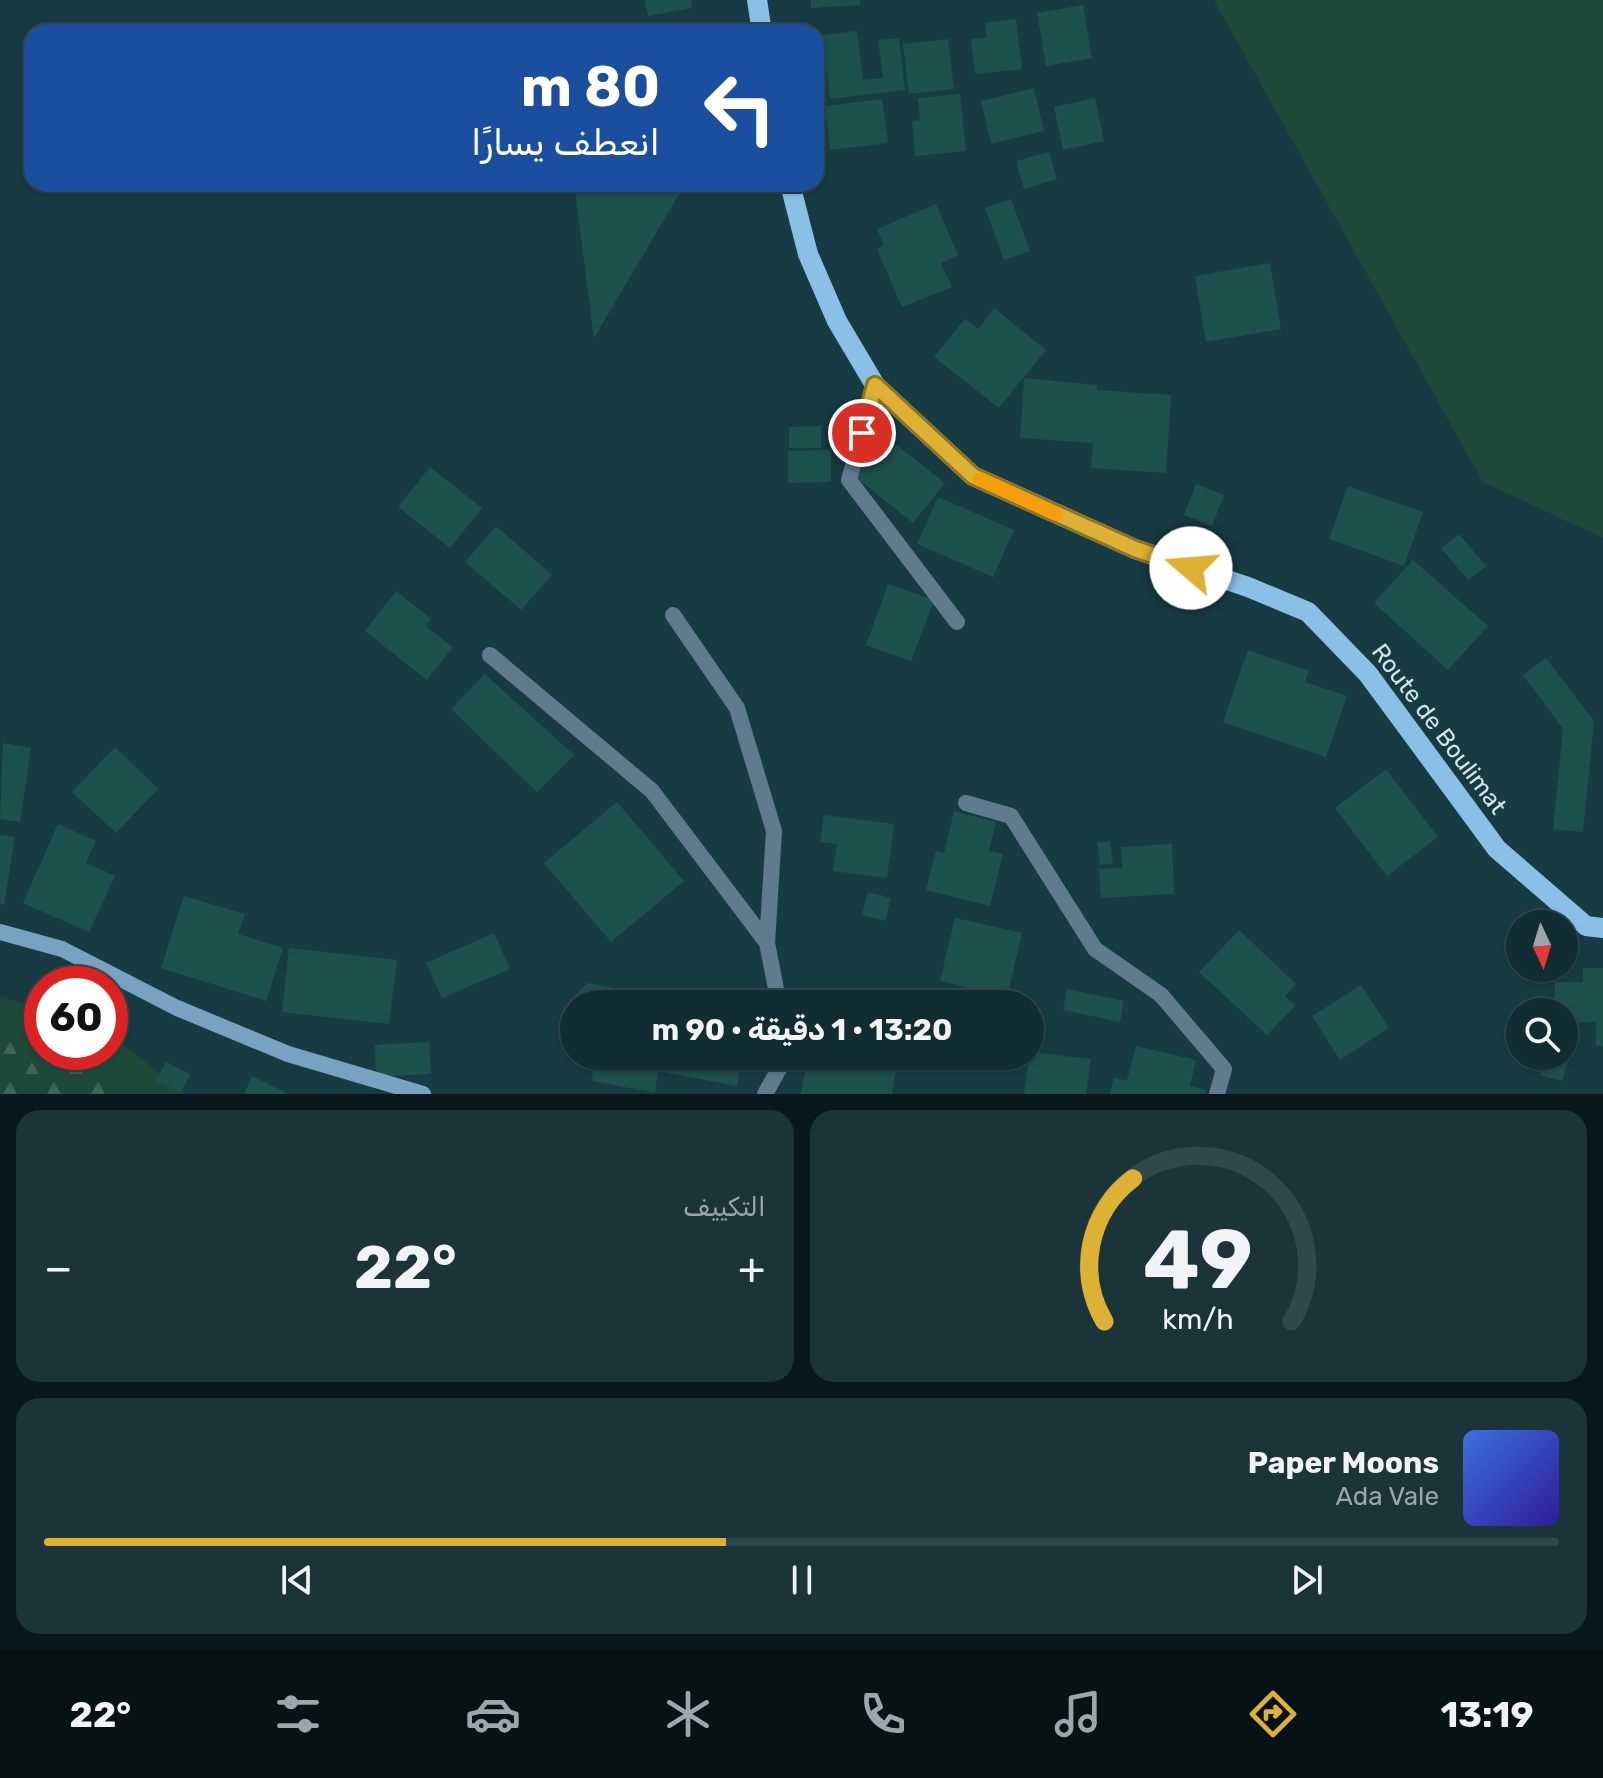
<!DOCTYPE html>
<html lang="ar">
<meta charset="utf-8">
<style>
:root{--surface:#112c32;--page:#1a343a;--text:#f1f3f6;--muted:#9ca7ac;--line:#30484d;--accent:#ddb133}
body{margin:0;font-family:Rubik,Cairo,sans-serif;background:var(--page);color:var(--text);direction:rtl;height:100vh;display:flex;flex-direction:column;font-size:30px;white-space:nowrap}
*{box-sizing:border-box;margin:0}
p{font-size:26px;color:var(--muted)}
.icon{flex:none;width:44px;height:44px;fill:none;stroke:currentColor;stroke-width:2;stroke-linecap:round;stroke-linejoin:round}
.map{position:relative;height:1094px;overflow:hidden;direction:ltr}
.panel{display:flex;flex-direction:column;gap:16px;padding:16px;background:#09181c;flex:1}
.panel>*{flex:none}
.top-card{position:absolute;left:24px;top:24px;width:800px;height:168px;border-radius:24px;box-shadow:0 2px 6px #0004,0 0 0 2px var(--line);direction:rtl;background:#1a4fa0;color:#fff;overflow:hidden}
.needle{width:52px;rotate:176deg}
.buttons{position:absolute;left:1506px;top:910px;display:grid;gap:16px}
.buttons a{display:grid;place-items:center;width:72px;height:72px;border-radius:50%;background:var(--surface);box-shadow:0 2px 6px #0004,0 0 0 2px var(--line);font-size:40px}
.speed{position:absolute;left:24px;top:966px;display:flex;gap:16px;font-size:40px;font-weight:700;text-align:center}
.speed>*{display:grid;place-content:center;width:104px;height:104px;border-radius:50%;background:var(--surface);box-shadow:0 2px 6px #0004,0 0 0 2px var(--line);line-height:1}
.speed .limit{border:12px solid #d22;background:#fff;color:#111}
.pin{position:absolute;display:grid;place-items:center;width:68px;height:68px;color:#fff;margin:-34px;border:4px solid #fff;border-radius:50%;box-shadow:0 2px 8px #0007}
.me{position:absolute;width:88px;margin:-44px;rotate:288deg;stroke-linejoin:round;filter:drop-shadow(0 0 6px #0008)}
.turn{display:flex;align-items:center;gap:28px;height:168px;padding:0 32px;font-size:36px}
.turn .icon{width:104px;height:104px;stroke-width:2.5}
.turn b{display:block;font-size:56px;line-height:68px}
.big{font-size:60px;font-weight:700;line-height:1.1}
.panel .card{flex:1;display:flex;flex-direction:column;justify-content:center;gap:12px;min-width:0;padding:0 28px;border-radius:24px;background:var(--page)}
.panel .dial{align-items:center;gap:0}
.dial svg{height:208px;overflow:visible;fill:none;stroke:var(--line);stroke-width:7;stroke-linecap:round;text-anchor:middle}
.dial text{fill:var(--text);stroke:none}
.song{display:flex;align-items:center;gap:24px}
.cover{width:96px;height:96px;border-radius:12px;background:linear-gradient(135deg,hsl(220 70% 55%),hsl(250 70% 35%))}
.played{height:8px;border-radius:4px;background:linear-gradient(90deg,var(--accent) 45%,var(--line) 45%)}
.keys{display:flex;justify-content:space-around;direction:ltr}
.heat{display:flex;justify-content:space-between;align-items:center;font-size:44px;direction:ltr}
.panel .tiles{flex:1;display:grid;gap:16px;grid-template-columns:1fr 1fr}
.card:last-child{grid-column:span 2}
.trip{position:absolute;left:560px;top:990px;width:484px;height:80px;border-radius:40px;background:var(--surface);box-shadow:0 2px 6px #0004,0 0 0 2px var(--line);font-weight:700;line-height:80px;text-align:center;direction:rtl}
.menu{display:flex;height:128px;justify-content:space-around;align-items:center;background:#071214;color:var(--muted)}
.menu .icon{width:56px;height:56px}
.menu .on{color:var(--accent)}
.menu b{font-size:36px;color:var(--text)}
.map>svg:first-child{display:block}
.green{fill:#1d4a38}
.forest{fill:url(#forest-firs)}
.building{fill:#1d514e}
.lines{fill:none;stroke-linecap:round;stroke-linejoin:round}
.minor{stroke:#617b8e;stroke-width:16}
.secondary{stroke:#79a2c0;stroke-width:16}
.primary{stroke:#8ac0e6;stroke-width:20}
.route-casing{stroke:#907321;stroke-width:20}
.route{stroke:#ddb133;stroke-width:14}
.slow{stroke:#f59e0b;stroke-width:14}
.labels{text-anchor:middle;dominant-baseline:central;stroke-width:8;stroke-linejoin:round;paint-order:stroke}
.street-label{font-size:24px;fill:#d3e6eb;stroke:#173b43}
</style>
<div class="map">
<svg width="1603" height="1094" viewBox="0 0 1603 1094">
<defs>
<pattern id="forest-firs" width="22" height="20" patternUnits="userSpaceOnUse" patternTransform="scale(2)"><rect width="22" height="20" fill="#1d4a38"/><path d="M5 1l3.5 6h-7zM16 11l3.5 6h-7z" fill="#3d6455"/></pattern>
</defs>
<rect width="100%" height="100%" fill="#173b43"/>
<!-- green -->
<path class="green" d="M1214,0H1603V538L1483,482Z
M0,997L42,1009V1052H110V1035L187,1094H0Z"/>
<!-- forest -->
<path class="forest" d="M0,1034L42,1046V1052C79,1052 99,1072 128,1094H0Z"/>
<!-- building -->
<path class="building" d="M645,0H691L692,8L648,16Z
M811,0H860V5L811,8Z
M1083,5L1092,58L1046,66L1037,13Z
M1016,19L1022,69L975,74L971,39L987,38L985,23Z
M659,22L660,32H621L624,26Z
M857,31L863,80L883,78L878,40L899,38L905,90L830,99L822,35Z
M948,39L954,89L909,94L903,44Z
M1034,88L1044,131L991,144L981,101Z
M960,94L966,151L915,156L912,121L920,120L918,98Z
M1095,98L1104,141L1063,150L1054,107Z
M882,99L888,143L830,150L825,106Z
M1049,152L1057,179L1024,189L1016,161Z
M574,184H685L594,338Z
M1011,199L1030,251L1004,260L985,208Z
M936,204L958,255L941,263L952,287L902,307L877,249L884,245L877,229Z
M1270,263L1281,329L1206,342L1195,276Z
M994,308L1046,350L999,408L934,357L965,319L978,329Z
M1024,378L1097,385V390L1171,395L1166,473L1091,468L1093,443L1020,438Z
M821,426V448H789V427Z
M884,435L945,483L913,523L853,475Z
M831,450V482L788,483V451Z
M430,467L482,508L450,548L398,507Z
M1196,484L1224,495L1212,526L1184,515Z
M1348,486L1423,512L1404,566L1329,539Z
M938,497L1014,530L993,577L917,544Z
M496,526L552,575L521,610L465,562Z
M1459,534L1486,566L1468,580L1441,548Z
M1413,560L1488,626L1448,670L1374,603Z
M888,584L934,600L911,661L866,645Z
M396,591L431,619L425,626L453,647L427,680L365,631Z
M1248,650L1309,671L1305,682L1347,696L1326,757L1223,722Z
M1546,658L1594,721L1583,832L1553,829L1563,729L1523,675Z
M485,674L574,755L537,792L451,709Z
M3,743L31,748L20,822L0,819Z
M115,747L158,789L116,833L72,792Z
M1386,769L1438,837L1387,876L1335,808Z
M617,802L684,881L611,942L544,863Z
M954,811L996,822L989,851L1003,854L990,906L926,890L936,851L944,853Z
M824,815L894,824L887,878L833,871L837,844L820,842Z
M58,824L96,841L86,863L115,876L89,932L23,903Z
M0,835L15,837L4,905L0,904Z
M1110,841L1113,863L1100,865L1097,843Z
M1172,844L1174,894L1101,898L1099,869L1122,868L1121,847Z
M868,892L891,898L885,921L862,915Z
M184,896L245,914L238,934L283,948L266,1001L161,968Z
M955,918L1022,933L1007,997L940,981Z
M1239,930L1296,984L1285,996L1295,1006L1267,1035L1199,972Z
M494,933L510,969L442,998L426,963Z
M289,948L397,960L389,1024L282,1012Z
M1583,968H1603V1046H1596V1022H1564V1012H1555V982H1583Z
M588,983L672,999L674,988L751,1004H574V1051L561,1048L569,1001Z
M1361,985L1389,1028L1340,1060L1312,1016Z
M1067,989L1124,1001L1120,1022L1063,1010Z
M429,1042L431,1074L376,1077L375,1045Z
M1136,1046L1196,1060L1190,1086L1206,1090L1205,1094H1110L1114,1077L1127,1081Z
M1030,1052L1091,1059L1086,1094H1024Z
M1564,1053L1569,1054L1562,1081L1540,1075L1546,1056H1564Z
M590,1056H743L737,1086L658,1071L655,1093L593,1081Z
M845,1056H899L892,1094H801L807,1063L843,1069Z
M166,1062L190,1074L181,1093L156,1081Z
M252,1076L289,1094H244Z"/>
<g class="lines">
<!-- minor -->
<path class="minor" d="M875,385L849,480L957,622
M673,615L737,708L774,831L767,943L779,1004
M490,655L652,791L767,943
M966,803L1011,816L1095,949L1161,995L1224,1069L1217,1094
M765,1094L780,1067L782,1056"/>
<!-- secondary -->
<path class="secondary" d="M0,932L62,949L177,1008L288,1054L423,1094"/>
<!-- primary -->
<path class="primary" d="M757,0L762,32
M790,184L808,254L837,321L875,385L973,476L1135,549L1248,587L1308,612L1368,674L1497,849L1586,926L1603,928"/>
</g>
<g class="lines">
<!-- route casing -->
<g class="route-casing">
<path id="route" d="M862,433L875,385L973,476L1135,549L1191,568"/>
</g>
<!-- route -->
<use href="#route" class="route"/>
<!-- slow -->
<path class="slow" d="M980,479L1056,514"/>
</g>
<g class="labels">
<!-- street labels -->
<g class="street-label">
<text transform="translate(1439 729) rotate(53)">Route de Boulimat</text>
</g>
</g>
</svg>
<div class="buttons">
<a><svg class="needle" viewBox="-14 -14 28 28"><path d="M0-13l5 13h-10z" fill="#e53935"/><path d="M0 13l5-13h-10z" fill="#9ca7ac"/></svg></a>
<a><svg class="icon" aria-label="search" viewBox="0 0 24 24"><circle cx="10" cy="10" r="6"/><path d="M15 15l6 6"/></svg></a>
</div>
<div class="speed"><div class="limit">60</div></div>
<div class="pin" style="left:862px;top:433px;background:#d93025"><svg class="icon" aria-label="arrive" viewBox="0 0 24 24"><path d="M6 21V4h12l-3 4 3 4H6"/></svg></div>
<svg class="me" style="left:1191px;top:568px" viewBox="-20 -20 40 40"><circle r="19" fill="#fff"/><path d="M0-13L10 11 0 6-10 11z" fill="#ddb133"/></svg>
<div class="trip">13:20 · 1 دقيقة · 90 m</div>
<div class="top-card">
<div class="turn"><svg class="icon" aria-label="left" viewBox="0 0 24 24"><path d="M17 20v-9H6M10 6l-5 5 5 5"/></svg><div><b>80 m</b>انعطف يسارًا</div></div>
</div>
</div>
<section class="panel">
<div class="tiles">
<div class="card dial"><svg viewBox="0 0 100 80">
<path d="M14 69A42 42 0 1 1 86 69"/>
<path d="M14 69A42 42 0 0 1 25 14" stroke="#ddb133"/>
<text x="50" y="56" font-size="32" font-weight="700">49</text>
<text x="50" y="72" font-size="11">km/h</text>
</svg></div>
<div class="card"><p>التكييف</p>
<div class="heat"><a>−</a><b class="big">22°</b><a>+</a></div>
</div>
<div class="card">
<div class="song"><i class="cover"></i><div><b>Paper Moons</b><p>Ada Vale</p></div></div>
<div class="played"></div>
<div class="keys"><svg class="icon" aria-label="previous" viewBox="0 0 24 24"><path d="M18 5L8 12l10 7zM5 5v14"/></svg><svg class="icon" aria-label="pause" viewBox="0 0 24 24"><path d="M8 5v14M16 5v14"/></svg><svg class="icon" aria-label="next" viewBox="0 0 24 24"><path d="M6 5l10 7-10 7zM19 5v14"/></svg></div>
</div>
</div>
</section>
<nav class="menu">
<b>13:19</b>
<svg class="icon on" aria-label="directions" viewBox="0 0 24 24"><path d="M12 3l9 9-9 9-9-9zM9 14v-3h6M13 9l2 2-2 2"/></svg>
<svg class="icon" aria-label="music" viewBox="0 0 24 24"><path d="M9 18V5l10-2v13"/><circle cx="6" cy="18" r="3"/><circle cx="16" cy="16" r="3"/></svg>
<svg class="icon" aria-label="phone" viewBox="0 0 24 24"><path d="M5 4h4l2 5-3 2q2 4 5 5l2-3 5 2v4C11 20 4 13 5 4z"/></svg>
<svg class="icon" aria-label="climate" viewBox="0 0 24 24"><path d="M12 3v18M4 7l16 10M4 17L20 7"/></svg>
<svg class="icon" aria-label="car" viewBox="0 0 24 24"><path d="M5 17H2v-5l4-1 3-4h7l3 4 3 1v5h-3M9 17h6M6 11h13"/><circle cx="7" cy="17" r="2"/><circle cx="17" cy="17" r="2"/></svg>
<svg class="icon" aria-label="filters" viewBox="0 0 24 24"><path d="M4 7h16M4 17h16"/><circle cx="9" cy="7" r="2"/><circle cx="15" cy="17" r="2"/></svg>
<b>22°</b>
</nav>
